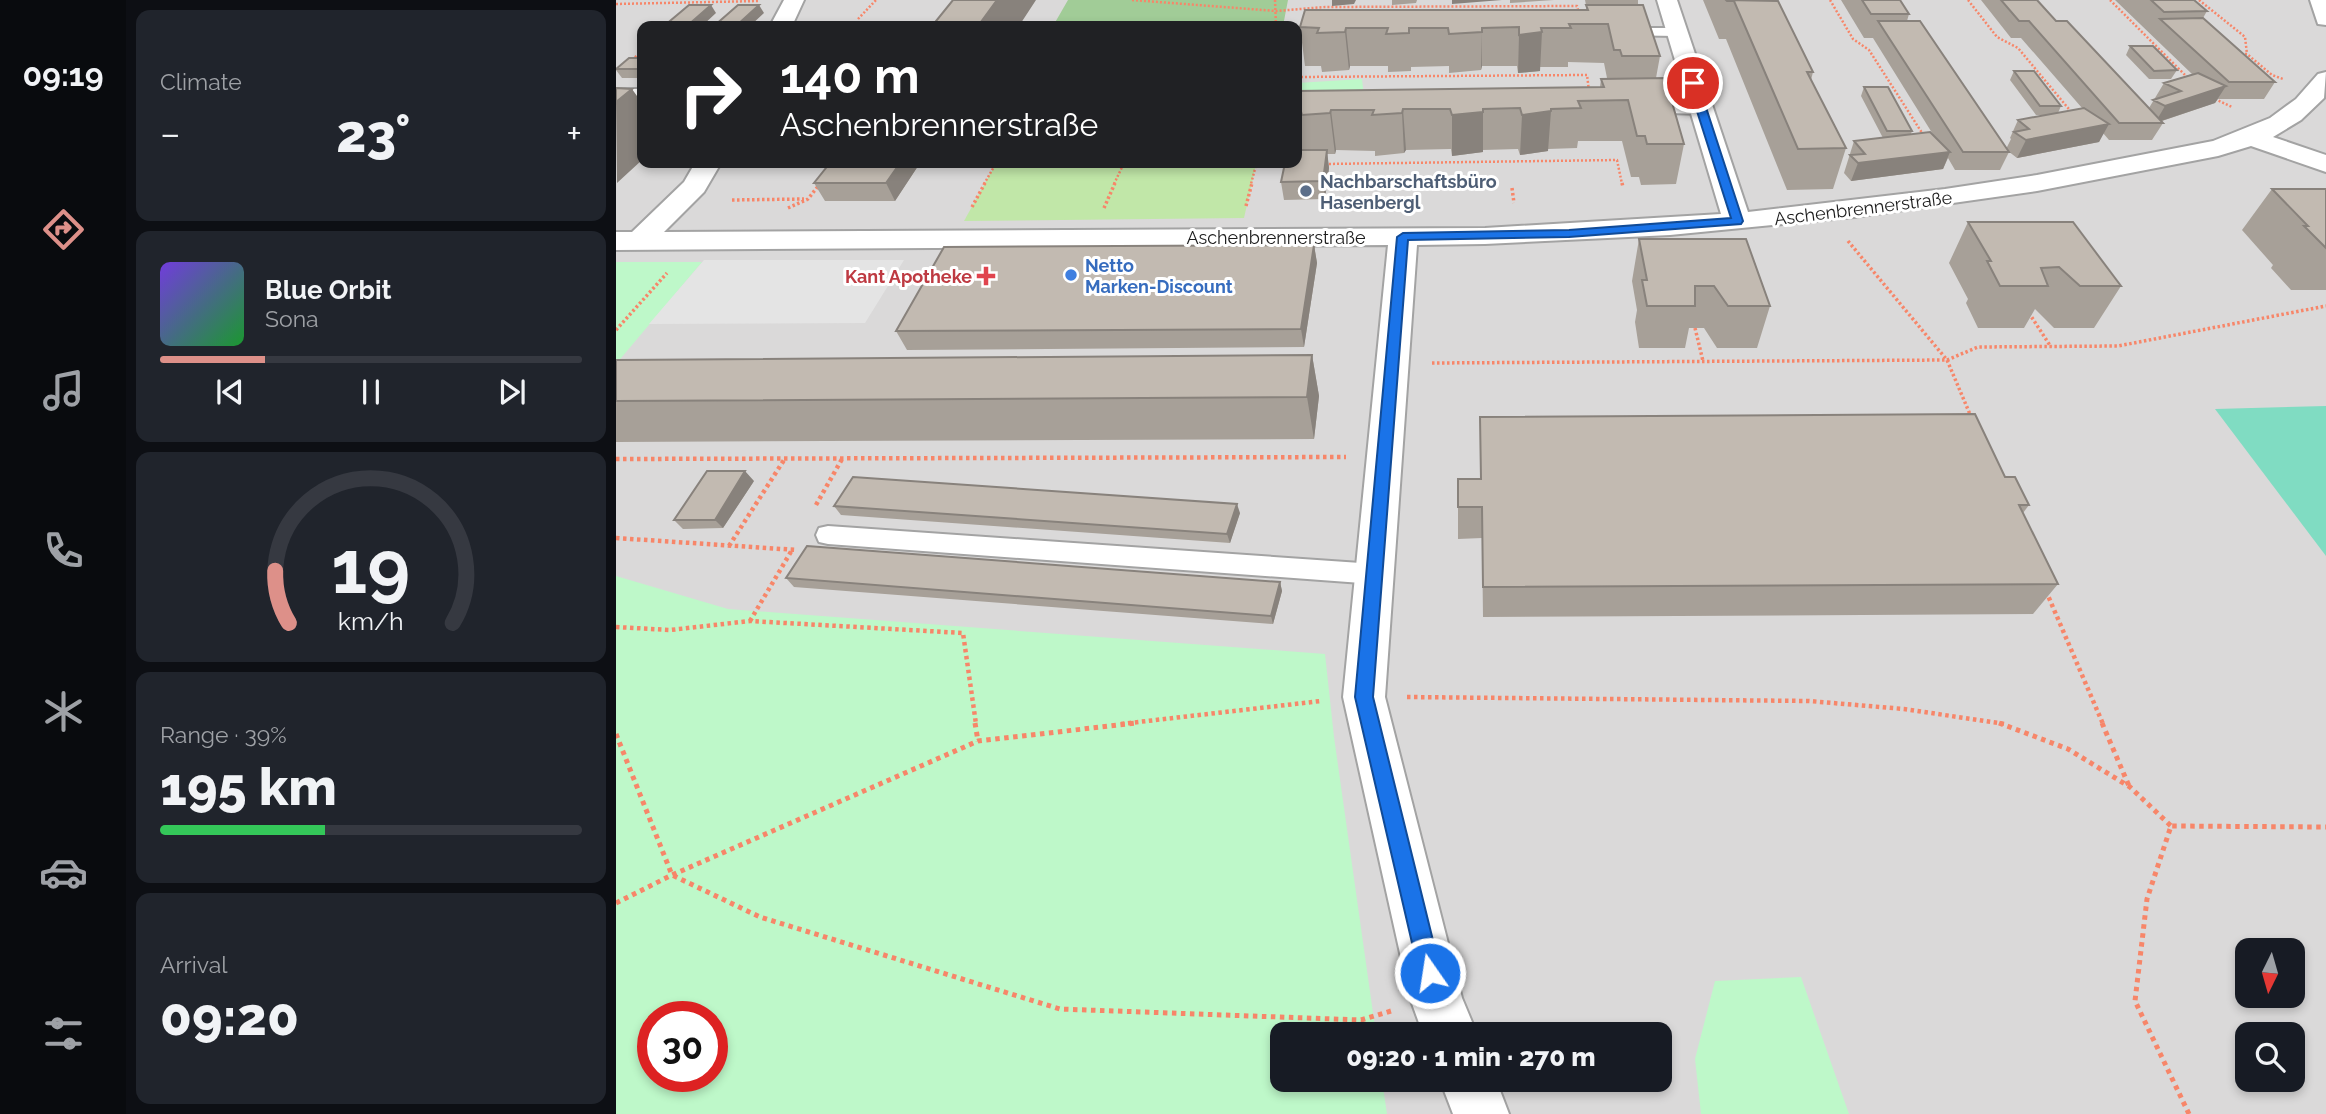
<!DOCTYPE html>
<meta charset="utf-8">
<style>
:root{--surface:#171b24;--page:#20242c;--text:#f1f3f6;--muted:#9ea1a6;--line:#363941;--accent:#dd9089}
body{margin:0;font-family:Raleway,sans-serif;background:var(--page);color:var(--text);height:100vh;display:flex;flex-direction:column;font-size:26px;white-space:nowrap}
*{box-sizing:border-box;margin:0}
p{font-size:23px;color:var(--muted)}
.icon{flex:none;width:38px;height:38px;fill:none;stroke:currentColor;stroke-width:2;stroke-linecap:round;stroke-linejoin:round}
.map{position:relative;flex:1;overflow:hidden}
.panel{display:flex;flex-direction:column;gap:10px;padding:10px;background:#0d0f14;width:490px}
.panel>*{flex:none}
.guide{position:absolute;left:21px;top:21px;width:665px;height:147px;border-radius:14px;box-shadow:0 4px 10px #0003;background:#202124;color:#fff;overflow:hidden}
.needle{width:46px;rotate:185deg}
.tools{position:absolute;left:1619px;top:938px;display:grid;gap:14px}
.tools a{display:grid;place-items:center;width:70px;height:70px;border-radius:14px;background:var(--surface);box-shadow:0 4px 10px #0003;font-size:35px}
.speed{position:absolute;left:21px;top:1001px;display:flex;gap:14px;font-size:35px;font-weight:700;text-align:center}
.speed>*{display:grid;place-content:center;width:91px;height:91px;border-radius:50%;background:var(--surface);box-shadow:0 4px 10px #0003;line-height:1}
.speed .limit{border:10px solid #d22;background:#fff;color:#111}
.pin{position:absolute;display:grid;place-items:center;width:60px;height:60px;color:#fff;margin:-30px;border:4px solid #fff;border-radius:50%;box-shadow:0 2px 7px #0007}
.me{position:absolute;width:77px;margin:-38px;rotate:347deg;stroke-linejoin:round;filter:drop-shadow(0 0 5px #0008)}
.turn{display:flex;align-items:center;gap:24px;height:147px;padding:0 28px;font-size:32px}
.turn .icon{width:91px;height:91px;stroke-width:2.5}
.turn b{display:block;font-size:49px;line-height:60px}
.big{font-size:52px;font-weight:800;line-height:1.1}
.panel .card{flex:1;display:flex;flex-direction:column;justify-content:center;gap:10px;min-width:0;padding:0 24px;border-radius:14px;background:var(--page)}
.panel .dial{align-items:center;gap:0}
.dial svg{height:182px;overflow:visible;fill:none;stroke:var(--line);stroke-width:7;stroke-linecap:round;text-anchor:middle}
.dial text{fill:var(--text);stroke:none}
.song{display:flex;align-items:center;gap:21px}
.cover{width:84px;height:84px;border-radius:10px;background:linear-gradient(135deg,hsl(260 70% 55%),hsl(130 70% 35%))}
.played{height:7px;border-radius:4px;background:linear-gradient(90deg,var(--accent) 25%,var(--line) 25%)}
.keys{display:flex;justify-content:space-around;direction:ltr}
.heat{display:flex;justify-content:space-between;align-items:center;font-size:38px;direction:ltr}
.charge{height:10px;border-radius:5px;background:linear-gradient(90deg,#34c759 39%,var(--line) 0)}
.trip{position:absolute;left:654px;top:1022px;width:402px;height:70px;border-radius:14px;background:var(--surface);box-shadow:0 4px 10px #0003;font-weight:800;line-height:70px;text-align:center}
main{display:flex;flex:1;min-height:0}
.tabs{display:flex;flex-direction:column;width:126px;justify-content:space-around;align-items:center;background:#090b0e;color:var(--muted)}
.tabs .icon{width:49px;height:49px}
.tabs .on{color:var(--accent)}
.tabs b{font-size:32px;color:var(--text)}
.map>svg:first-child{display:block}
.residential{fill:#dad9d9;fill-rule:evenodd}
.grass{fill:#c1e7a8}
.forest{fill:#a1cc97}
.park{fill:#bef8c9;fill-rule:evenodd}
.pitch{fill:#80dcc2}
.parking{fill:#e4e4e4}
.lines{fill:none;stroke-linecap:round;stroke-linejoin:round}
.lane-casing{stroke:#a3a3a3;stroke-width:4}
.street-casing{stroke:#a3a3a3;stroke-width:4}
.path-far3{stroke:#f78669;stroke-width:2.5;stroke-dasharray:2 2;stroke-linecap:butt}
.path-far2{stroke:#f78669;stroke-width:3.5;stroke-dasharray:2.5 2.5;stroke-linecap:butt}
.path-far1{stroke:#f78669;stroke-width:4.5;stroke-dasharray:3.5 3.5;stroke-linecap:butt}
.path{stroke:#f78669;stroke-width:5;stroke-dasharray:4.5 4.5;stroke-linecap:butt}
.lane{fill:#fff;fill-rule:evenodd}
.street{fill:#fff;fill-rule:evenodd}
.wall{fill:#a7a098}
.shaded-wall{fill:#88827c}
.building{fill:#c2bab1;stroke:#88827c;stroke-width:2}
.route{fill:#1a73e8;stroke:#114b97;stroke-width:2}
.service-dot{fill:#5c6f8a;stroke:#fff;stroke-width:2.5}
.shop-dot{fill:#3f7fe0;stroke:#fff;stroke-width:2.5}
.health-dot{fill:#e0444e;stroke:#fff;stroke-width:2.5}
.labels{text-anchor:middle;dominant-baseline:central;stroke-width:6;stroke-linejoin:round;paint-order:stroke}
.far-service-label{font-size:18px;font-weight:bold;fill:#4e5e75;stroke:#fff;text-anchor:start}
.far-street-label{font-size:18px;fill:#1c1c1c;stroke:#fff}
.far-shop-label{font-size:18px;font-weight:bold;fill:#366cbe;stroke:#fff;text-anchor:start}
.far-health-label{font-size:18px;font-weight:bold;fill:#be3a42;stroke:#fff;text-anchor:end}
</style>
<main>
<nav class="tabs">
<b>09:19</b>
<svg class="icon on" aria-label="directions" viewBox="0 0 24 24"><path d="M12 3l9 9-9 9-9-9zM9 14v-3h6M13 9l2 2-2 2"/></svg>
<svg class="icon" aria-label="music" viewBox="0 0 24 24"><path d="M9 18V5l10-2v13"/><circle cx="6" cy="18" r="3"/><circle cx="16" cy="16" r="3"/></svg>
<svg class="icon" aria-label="phone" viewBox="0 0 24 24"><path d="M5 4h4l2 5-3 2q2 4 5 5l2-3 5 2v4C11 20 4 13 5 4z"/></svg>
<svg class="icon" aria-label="climate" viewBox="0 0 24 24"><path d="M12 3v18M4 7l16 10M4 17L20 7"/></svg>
<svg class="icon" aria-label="car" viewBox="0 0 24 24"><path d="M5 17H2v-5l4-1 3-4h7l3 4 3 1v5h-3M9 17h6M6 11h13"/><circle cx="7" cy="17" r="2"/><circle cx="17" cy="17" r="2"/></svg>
<svg class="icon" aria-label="filters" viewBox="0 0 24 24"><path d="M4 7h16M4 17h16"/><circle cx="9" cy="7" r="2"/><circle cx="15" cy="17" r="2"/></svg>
</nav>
<section class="panel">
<div class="card"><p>Climate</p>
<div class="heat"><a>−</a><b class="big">23°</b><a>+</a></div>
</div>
<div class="card">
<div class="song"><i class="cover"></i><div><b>Blue Orbit</b><p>Sona</p></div></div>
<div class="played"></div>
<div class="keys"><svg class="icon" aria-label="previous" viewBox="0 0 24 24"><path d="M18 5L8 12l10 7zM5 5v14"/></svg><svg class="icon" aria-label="pause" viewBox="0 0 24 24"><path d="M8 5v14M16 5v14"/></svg><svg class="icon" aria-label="next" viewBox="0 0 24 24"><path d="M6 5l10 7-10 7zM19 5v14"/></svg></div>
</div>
<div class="card dial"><svg viewBox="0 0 100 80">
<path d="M14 69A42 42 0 1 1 86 69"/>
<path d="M14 69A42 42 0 0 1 8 46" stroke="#dd9089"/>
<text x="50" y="56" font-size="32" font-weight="700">19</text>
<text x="50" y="72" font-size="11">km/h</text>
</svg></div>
<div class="card"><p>Range · 39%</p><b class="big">195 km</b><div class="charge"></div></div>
<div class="card"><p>Arrival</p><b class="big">09:20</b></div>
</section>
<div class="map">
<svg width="1710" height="1114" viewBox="0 0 1710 1114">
<rect width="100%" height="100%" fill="#edebe2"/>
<!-- residential -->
<path class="residential" d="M0,0H1710V1114H0ZM26,26H681V163H26ZM1631,950H1676V996H1631ZM37,1017H96V1076H37ZM667,1034H1045V1080H667ZM1631,1034H1676V1080H1631Z"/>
<!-- grass -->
<path class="grass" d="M507,164L640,165L628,218L348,221L379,165Z"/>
<!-- forest -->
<path class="forest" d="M452,0H672L667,26H437Z
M354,163H640V165Z"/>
<!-- park -->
<path class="park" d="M746,79L749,105L681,107V83Z
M0,262H86L0,364Z
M0,576L112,609L709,654L718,737L760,1034H667V1080H766L771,1114H0ZM37,1017H96V1076H37Z
M1185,977L1233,1114H1085L1079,1059L1099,981Z"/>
<!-- pitch -->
<path class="pitch" d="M1710,406V556L1599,409Z"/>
<!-- parking -->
<path class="parking" d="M88,260H288L249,323L33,324Z"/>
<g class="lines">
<!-- lane casing -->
<g class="lane-casing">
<path id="lane" d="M1001,28H1061L1068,32L1061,36L996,35V29Z
M1025,104H1085L1093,109L1085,114L1020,112L1017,109Z
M212,526L759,564L768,567L771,574L768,581L759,584L212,544L203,542L200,535L203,528Z"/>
</g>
<!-- street casing -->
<g class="street-casing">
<path id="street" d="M168,0H188L176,26H154Z
M1041,0H1061L1132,212L1329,189L1421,175L1597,141L1654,118L1680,99L1702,74L1710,72L1708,98L1685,120L1657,137L1710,155V172L1635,146L1602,156L1421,191L1238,217L1054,235L869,244L801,245L769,697L846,998L861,1034H807L794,998L727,697L772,245L0,250V232H16L68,182L79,163H105L88,192L48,232L869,228L1105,214Z
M1694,0H1710V25L1702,24Z
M0,89H26V103H0Z
M824,1080H880L893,1114H837Z"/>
</g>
<!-- path-far3 -->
<path class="path-far3" d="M516,0L660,11L709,7L961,6L963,14
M659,0L660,26
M1214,0L1237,39L1253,50L1308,136
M1352,0L1381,37L1402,48L1457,114
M1494,0L1573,79
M1583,0L1629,37L1631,54
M0,4L143,1
M242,19L260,0
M1621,54H1631L1656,75L1667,79
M16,60L26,51
M681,77L971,75L973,91
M1599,99L1616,107
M640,164H672
M709,164L1001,160L1006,184
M368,184L379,165H640L635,184
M498,184L508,163"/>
<!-- path-far2 -->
<path class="path-far2" d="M1006,183L1007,187
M896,188L898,203
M116,200L188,199
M630,206L636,183
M356,207L369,183
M172,208L192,199L203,185
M488,208L499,183
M1232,241L1331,360L1356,419
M1413,313L1435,347
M1079,328L1087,361
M0,330L51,273
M816,363L1331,360L1362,347L1502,346L1710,306"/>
<!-- path-far1 -->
<path class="path-far1" d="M0,459L730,457
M200,505L226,459
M0,538L181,550
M113,546L168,460
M1430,591L1487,724
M134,621L176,550
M0,627L54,630L134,621L347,633L360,724
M791,697L1193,701L1288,709L1389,724
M505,724L705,701"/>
<!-- path -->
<path class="path" d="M359,723L362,741
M1383,723L1452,749L1514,787L1555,826
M1486,723L1513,786
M0,734L56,875L144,917L444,1009L745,1020L775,1011
M0,903L56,875L362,741L520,723
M1573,1114L1519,1001L1531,899L1555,826L1710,827"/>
<!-- lane -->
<use href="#lane" class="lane"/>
<!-- street -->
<use href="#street" class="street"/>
</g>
<!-- wall -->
<path class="wall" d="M771,0H801L800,3L776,5V0Z
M894,0H938L894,3Z
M969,0H1022V5L1044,56L1040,78L1068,144L1060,184L1025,185L1023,177H1015L1006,141H962L961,148L932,149V151L904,155L902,149L867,150V152L836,156L835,149L790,150L788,153L759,156V151L720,150L719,154H711L713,168L709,199L668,200L665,182L691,150L690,149H681V91L984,87L985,79L991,78L988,63L952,62V67H924V71L902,73L901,66H866L865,70L833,73V66L795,67V71L772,72V66H734L733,70L706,72L705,66H689L684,27L970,10V5Z
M1087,0H1149L1197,72L1195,80L1230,148L1217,189L1171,190L1110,39H1103Z
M1225,0H1284L1293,14L1291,21L1390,149L1395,139L1394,138L1402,120L1431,115H1420L1394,80L1398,71L1445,106L1442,113L1466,108L1405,38H1395L1365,0H1421L1440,21L1533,108L1548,83L1576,74L1499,0H1578L1591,11L1587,18L1659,82L1648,99H1602L1599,103L1546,121L1547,123L1536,140H1493L1487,133L1483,142L1401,158L1392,151L1393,152L1384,170H1339L1332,158L1327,169L1235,181L1228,173L1238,141L1267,138L1245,96L1248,87L1296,131L1295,134L1318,136L1257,38H1248Z
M1514,46L1561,70L1555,79H1533L1510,55Z
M26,58V78H6L0,70Z
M304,163L279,201H209L198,183Z
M1656,189H1710V290H1675L1655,268L1657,265L1626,230Z
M1352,222L1505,286L1478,328H1438L1419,309L1408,328H1362L1350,303L1352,299L1333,263Z
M1023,239L1154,306L1141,348H1101L1088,328H1073L1069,348H1023L1019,322L1021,310L1016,281Z
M698,245L701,263L688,347L291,350L280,331Z
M696,355L703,396L698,439L0,442V360Z
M864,417L1389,477L1413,505L1407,513L1442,584L1417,614L867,617L866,538L842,539V479H864Z
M138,481L107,528L67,529L58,520Z
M218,506L624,513L614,543L225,515Z
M170,578L664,582L666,591L657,624L178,587Z"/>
<!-- shaded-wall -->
<path class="shaded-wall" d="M381,0H420L403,26H362Z
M716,0H740L738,4L716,6Z
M836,0H886L836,4Z
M95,5L100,13L86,26H71Z
M143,5L148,13L134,26H120Z
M730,28L734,66L733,70L729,32Z
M866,28V66L865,70L866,32Z
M926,32L924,71L902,73L903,35Z
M1610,86L1599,103L1539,123L1549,106Z
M16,89L26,103V145L24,147L26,150V160L1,183L0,102Z
M787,109L790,150L788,153L786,113Z
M715,110L720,150L719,154L714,113Z
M935,111L932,151L904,155L906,115Z
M867,112V152L836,156V115Z
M1493,124L1483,142L1401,158L1410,140Z
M711,150L713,168L709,199L707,181Z
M1334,152L1327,169L1235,181L1242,163Z
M284,163H304L279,201L270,183Z
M698,245L701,263L688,347L685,329Z
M696,355L703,396L698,439L691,397Z
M129,471L138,481L107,528L99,520Z
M621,504L624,513L614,543L611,534Z
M664,582L666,591L657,624L655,616Z"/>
<!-- building -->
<path class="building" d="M337,0H381L362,26H316Z
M1110,0L1162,1L1197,72H1191L1230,148L1182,149L1118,1H1111Z
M1246,0H1284L1293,14H1255Z
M1385,0H1421L1440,21H1451L1547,123H1503L1413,21H1403Z
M1535,0H1578L1591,11L1548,12Z
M73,5H95L71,26H48Z
M122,5H143L120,26H98Z
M970,5H1027L1044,56H1006L1004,50H998L992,24H953L955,28H925L926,32L903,35V27L866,28V32L833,34L832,28H793V33L770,34L772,28H730L729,32L701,33L703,28L684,27L689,10H972Z
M1587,18L1659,82H1613L1544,19Z
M1262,21H1304L1393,152H1347Z
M1514,46H1537L1561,70L1538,71Z
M13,58H26V69H0Z
M1398,71H1418L1445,106H1424Z
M1582,73L1610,86L1549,106L1537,100L1565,91L1548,83Z
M1049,78L1068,144H1031L1029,136H1021L1012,100L962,101L965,108L935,109V111L906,115L904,108L867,109V112L836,115L834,109H787L786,113L756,115L758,110H715L714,113L686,115L684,108H681V91L988,87L985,79Z
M1248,87H1272L1296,131H1271Z
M0,88L16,89L0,102Z
M1468,108L1493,124L1410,140L1398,132L1413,129L1402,120Z
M1314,132L1334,152L1242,163L1234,155L1249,154L1238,141Z
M681,150H711L707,181L665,182L669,163H681Z
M214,163H284L270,183H198Z
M1656,189H1710V248L1688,226H1692Z
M1352,222H1457L1505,286H1464L1443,267L1425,268L1432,286H1384L1371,261H1375Z
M1023,239H1130L1154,306H1112L1098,286H1079V306H1031L1026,280H1031Z
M698,245L685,329L280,331L328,247Z
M696,355L691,397L0,401V360Z
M1359,414L1389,477H1399L1413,505H1403L1442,584L867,587L866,507H842V479H865L864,417Z
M91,471H129L99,520H58Z
M237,477L621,504L611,534L218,506Z
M191,546L664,582L655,616L170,578Z"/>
<!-- route -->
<path class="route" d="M1077,80L1082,83L1127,221L1125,224L953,237L792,240L757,697L825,973L822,981L814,984L806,981L803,973L739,697L781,237L787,233L953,230L1115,218L1072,83Z"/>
<!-- markers -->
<circle class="service-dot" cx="690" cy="191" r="7"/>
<circle class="shop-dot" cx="455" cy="275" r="7"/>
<path class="health-dot" d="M366.5 265.5h7v7h7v7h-7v7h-7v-7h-7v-7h7z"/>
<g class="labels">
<!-- far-service labels -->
<g class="far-service-label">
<text x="704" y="181">Nachbarschaftsbüro<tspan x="704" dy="21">Hasenbergl</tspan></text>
</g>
<!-- far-street labels -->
<g class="far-street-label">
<text transform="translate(1247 208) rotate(-7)">Aschenbrennerstraße</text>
<text x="660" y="237">Aschenbrennerstraße</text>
</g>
<!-- far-shop labels -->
<g class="far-shop-label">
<text x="469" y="265">Netto<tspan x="469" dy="21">Marken-Discount</tspan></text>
</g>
<!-- far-health labels -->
<g class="far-health-label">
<text x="356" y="276">Kant Apotheke</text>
</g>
</g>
</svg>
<div class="tools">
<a><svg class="needle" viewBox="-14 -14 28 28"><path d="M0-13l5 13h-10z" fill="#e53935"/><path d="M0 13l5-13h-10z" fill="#9ea1a6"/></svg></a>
<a><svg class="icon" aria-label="search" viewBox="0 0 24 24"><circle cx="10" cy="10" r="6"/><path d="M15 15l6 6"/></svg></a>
</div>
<div class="speed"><div class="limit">30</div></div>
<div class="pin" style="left:1077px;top:83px;background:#d93025"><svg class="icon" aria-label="arrive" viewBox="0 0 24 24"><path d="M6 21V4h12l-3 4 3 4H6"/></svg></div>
<svg class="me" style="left:814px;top:973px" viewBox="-20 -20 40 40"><circle r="17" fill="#1a73e8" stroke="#fff" stroke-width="3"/><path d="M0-11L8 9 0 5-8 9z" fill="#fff"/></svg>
<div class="trip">09:20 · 1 min · 270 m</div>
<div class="guide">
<div class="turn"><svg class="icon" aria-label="right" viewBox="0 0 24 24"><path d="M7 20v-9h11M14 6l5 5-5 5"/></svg><div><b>140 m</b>Aschenbrennerstraße</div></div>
</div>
</div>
</main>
